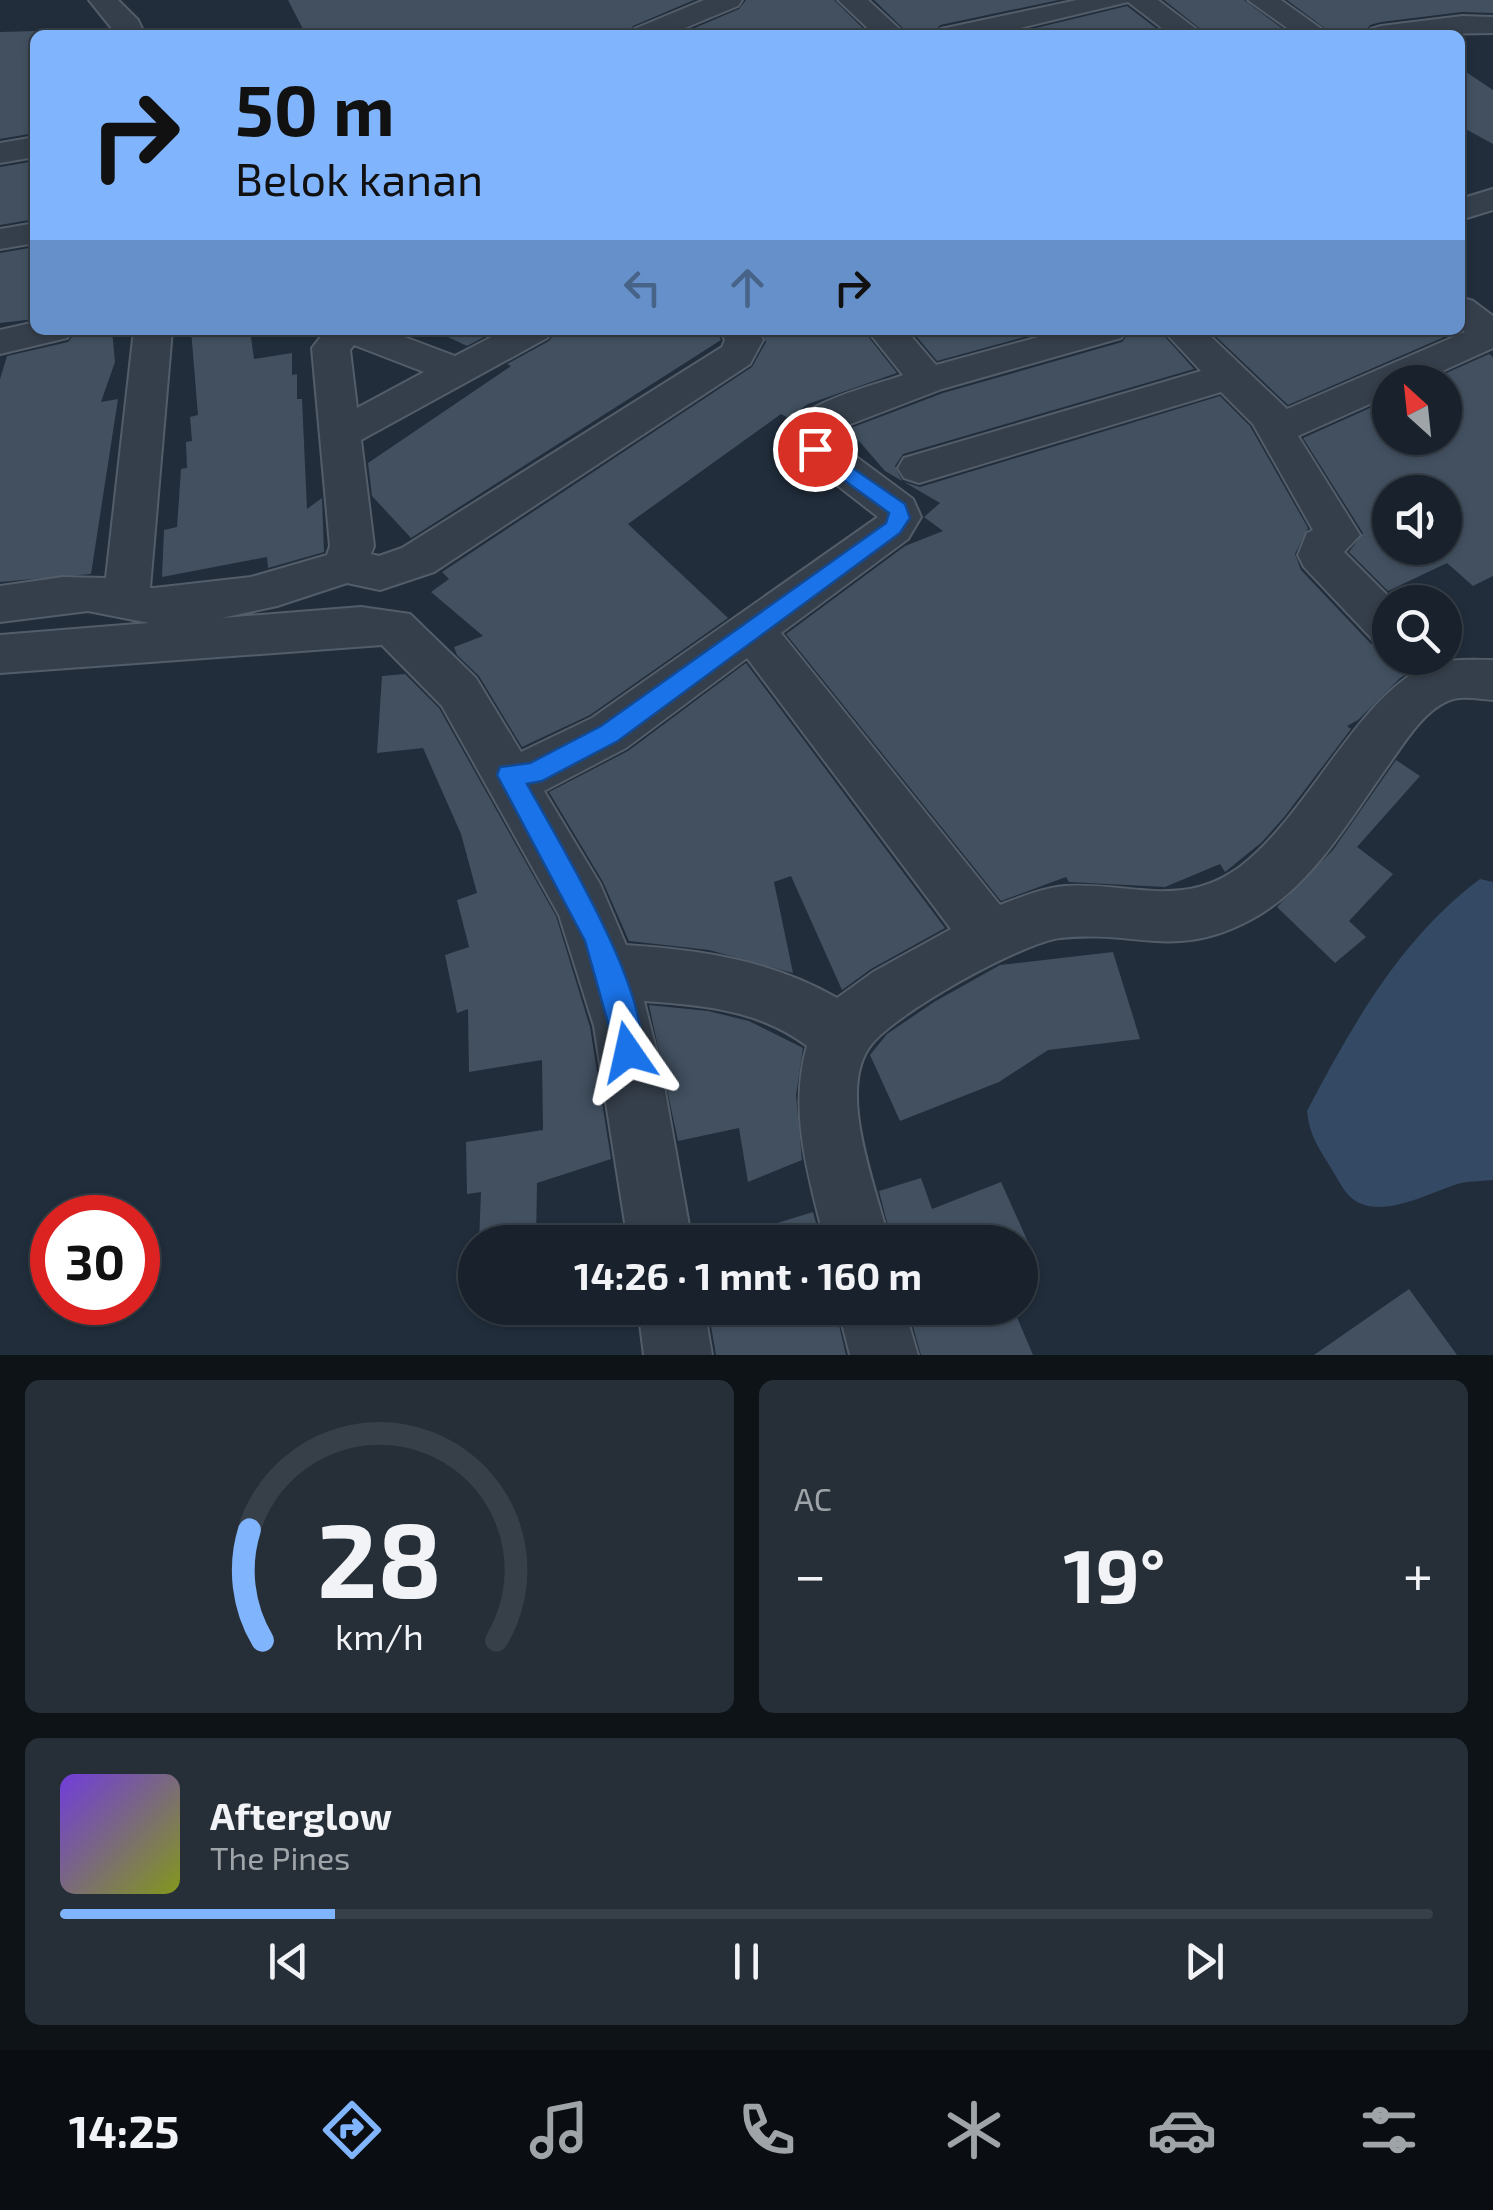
<!DOCTYPE html>
<html lang="id">
<meta charset="utf-8">
<style>
:root{--surface:#19222c;--page:#262f38;--text:#f1f3f6;--muted:#9fa4a9;--line:#373f48;--accent:#80b4fc}
body{margin:0;font-family:"Exo 2",sans-serif;background:var(--page);color:var(--text);height:100vh;display:flex;flex-direction:column;font-size:38px;white-space:nowrap}
*{box-sizing:border-box;margin:0}
p{font-size:32px;color:var(--muted)}
.icon{flex:none;width:55px;height:55px;fill:none;stroke:currentColor;stroke-width:2;stroke-linecap:round;stroke-linejoin:round}
.map{position:relative;height:1355px;overflow:hidden}
.drawer{display:flex;flex-direction:column;gap:25px;padding:25px;background:#0e1318;flex:1}
.drawer>*{flex:none}
.banner{position:absolute;left:30px;top:30px;width:1435px;height:305px;border-radius:15px;box-shadow:0 2px 8px #0004,0 0 0 2px var(--line);background:#80b4fc;color:#111;overflow:hidden}
.needle{width:65px;rotate:333deg}
.tools{position:absolute;left:1372px;top:365px;display:grid;gap:20px}
.tools a{display:grid;place-items:center;width:90px;height:90px;border-radius:50%;background:var(--surface);box-shadow:0 2px 8px #0004,0 0 0 2px var(--line);font-size:50px}
.speed{position:absolute;left:30px;top:1195px;display:flex;gap:20px;font-size:50px;font-weight:700;text-align:center}
.speed>*{display:grid;place-content:center;width:130px;height:130px;border-radius:50%;background:var(--surface);box-shadow:0 2px 8px #0004,0 0 0 2px var(--line);line-height:1}
.speed .limit{border:15px solid #d22;background:#fff;color:#111}
.pin{position:absolute;display:grid;place-items:center;width:85px;height:85px;color:#fff;margin:-42px;border:5px solid #fff;border-radius:50%;box-shadow:0 2px 10px #0007}
.me{position:absolute;width:110px;margin:-55px;rotate:349deg;stroke-linejoin:round;filter:drop-shadow(0 0 8px #0008)}
.turn{display:flex;align-items:center;gap:35px;height:210px;padding:0 40px;font-size:45px}
.turn .icon{width:130px;height:130px;stroke-width:2.5}
.turn b{display:block;font-size:70px;line-height:85px}
.lanes{display:flex;align-items:center;height:95px;padding:0 40px;background:#0003;justify-content:center;gap:50px;direction:ltr}
.lanes .off{opacity:.35}
.big{font-size:75px;font-weight:700;line-height:1.1}
.drawer .card{flex:1;display:flex;flex-direction:column;justify-content:center;gap:15px;min-width:0;padding:0 35px;border-radius:15px;background:var(--page)}
.drawer .dial{align-items:center;gap:0}
.dial svg{height:260px;overflow:visible;fill:none;stroke:var(--line);stroke-width:7;stroke-linecap:round;text-anchor:middle}
.dial text{fill:var(--text);stroke:none}
.song{display:flex;align-items:center;gap:30px}
.cover{width:120px;height:120px;border-radius:15px;background:linear-gradient(135deg,hsl(260 70% 55%),hsl(70 70% 35%))}
.played{height:10px;border-radius:5px;background:linear-gradient(90deg,var(--accent) 20%,var(--line) 20%)}
.keys{display:flex;justify-content:space-around;direction:ltr}
.heat{display:flex;justify-content:space-between;align-items:center;font-size:55px;direction:ltr}
.drawer .tiles{flex:1;display:grid;gap:25px;grid-template-columns:1fr 1fr}
.card:last-child{grid-column:span 2}
.trip{position:absolute;left:458px;top:1225px;width:580px;height:100px;border-radius:50px;background:var(--surface);box-shadow:0 2px 8px #0004,0 0 0 2px var(--line);font-weight:700;line-height:100px;text-align:center}
.tab-bar{display:flex;height:160px;justify-content:space-around;align-items:center;background:#0a0e12;color:var(--muted)}
.tab-bar .icon{width:70px;height:70px}
.tab-bar .on{color:var(--accent)}
.tab-bar b{font-size:45px;color:var(--text)}
.map>svg:first-child{display:block}
.water{fill:#344963}
.building{fill:#425060;fill-rule:evenodd}
.lines{fill:none;stroke-linecap:round;stroke-linejoin:round}
.minor-casing{stroke:#535d69;stroke-width:4}
.minor{fill:#353f4b;fill-rule:evenodd}
.route{fill:#1a73e8;stroke:#114b97;stroke-width:2.5}
</style>
<div class="map">
<svg width="1493" height="1355" viewBox="0 0 1493 1355">
<rect width="100%" height="100%" fill="#212d3b"/>
<!-- water -->
<path class="water" d="M1480,879L1493,882V1180C1483,1181 1472,1181 1461,1183C1432,1191 1383,1220 1354,1200C1344,1193 1338,1179 1331,1168C1319,1149 1309,1134 1307,1111C1353,1024 1400,939 1480,879Z"/>
<!-- building -->
<path class="building" d="M288,0H694L633,26L626,35H306Z
M746,0H834L870,35H678L739,9Z
M874,0H1059L940,25L933,35H910Z
M1164,0H1244L1291,35H1208Z
M1287,0H1493V13L1462,12L1381,22L1370,25L1363,35H1334Z
M1127,6L1165,35H1007Z
M35,31V133L0,139V32Z
M1460,68L1493,90V144L1460,126Z
M35,161V219L0,225V167Z
M35,247V319L0,323V253Z
M112,330L115,362L101,402L118,399L91,574L0,582V379L7,356L68,342L76,332Z
M191,330H250L254,359L292,353V375L297,374V399H302L307,509L322,498L324,552L268,568L267,557L162,577L164,530L177,527L181,469L187,468L186,442L192,441L190,417L198,415Z
M433,330H497L467,346Z
M557,330H716L721,340L411,538L372,496L368,463L511,366L507,364L549,341Z
M762,330H863L897,373L808,404L788,418L781,414L628,524L728,618L590,715L522,747L479,676L457,655L454,647L483,636L431,592L449,579L442,572L752,367L766,342Z
M911,330H1050L937,361Z
M1131,330H1159L1194,369L903,454L895,466L902,481L885,471L859,441L848,446L835,434L943,393L1122,342Z
M1209,330H1458V331L1288,405Z
M1489,354L1493,357V576L1473,586L1447,563L1388,591L1349,552L1363,533L1303,438L1390,399V438H1445V382H1426ZM1390,492H1445V548H1390Z
M1220,396L1250,426L1308,528L1295,554L1301,570L1371,644L1390,649V658H1407L1417,668L1400,678L1358,720L1347,726L1351,729L1285,816L1262,842L1225,872L1220,864L1165,887L1069,882L1066,877L1001,901L786,634L905,546L943,531L924,517L940,503L904,482L920,487Z
M746,663L945,928L871,969L842,990L791,876L774,882L793,973L709,950L629,941L603,882L549,792L628,751Z
M405,674L439,708L556,916L590,1027L611,1159L537,1183L536,1242H479L481,1192L467,1194L466,1142L543,1130L542,1060L469,1072L468,1009L457,1013L445,955L469,947L457,900L477,893L461,834L423,748L377,753L382,676Z
M1396,760L1420,776L1357,847L1393,874L1349,921L1366,937L1335,963L1277,907L1333,850Z
M1113,952L1140,1039L1048,1050L999,1082L900,1121L870,1055L887,1034L934,1002L1000,965Z
M649,1005L708,1011L749,1021L803,1048L796,1095L802,1160L748,1182L739,1128L678,1141Z
M921,1178L932,1209L1001,1182L1028,1242H892L879,1191Z
M813,1212L820,1238L761,1242L758,1229Z
M1409,1289L1457,1355H1314Z
M708,1308H835L846,1355H716Z
M911,1308H1013L1033,1355H921L908,1309Z"/>
<g class="lines">
<!-- minor casing -->
<g class="minor-casing">
<path id="minor" d="M89,0H118L138,20L145,35H117Z
M704,0H742L738,6L668,35H630L634,29Z
M838,0H868L906,35H875Z
M1077,0H1158L1204,35H1171L1128,2L991,35H937L941,29Z
M1248,0H1281L1330,35H1297Z
M1462,16L1493,17V33L1367,35L1371,29L1381,26Z
M35,137V157L0,163V143Z
M1493,189V210L1460,220V199Z
M35,223V243L0,249V229Z
M1460,297L1473,301L1493,316V348L1418,382H1390V395L1298,436L1360,535L1344,552L1394,602H1390V646L1374,641L1304,567L1298,555L1307,533L1313,530L1253,424L1221,392L919,483L904,478L898,468L904,458L1201,371L1163,330H1204L1287,409L1465,332L1460,327Z
M35,322V330H73L67,338L0,354V330Z
M134,330H172L150,588H154L251,577L327,555L330,546L312,348L326,330H386L455,356L505,330H553L547,338L361,440L374,546L371,554L379,556L402,548L722,347L725,340L720,330H758L763,340L750,364L434,572L380,590L347,583L277,606L222,618L361,607L410,614L476,678L521,752L592,718L878,517L792,450C767,409 874,386 903,375L867,330H906L936,365L1064,330H1127L1121,338L942,389L830,432L827,435L913,499L921,517L908,539L781,633L1000,905C1021,897 1042,888 1065,886C1131,882 1182,910 1241,866C1305,818 1361,693 1426,667C1448,658 1469,660 1493,660V700C1479,699 1460,695 1448,701C1422,712 1403,745 1387,767C1350,819 1315,881 1259,915C1177,963 1140,929 1060,938C1021,943 896,1013 871,1045C835,1091 878,1191 889,1242H825C809,1177 788,1112 807,1046C759,1010 703,1005 644,1001L661,1069L692,1242H628L594,1026L559,915L442,706L382,645L0,673V635L149,623L88,611L0,622V586L63,577L106,578ZM354,345L424,372L357,408L350,350ZM747,658L951,929L873,972L837,998C771,960 701,950 626,945L600,884L544,791L626,748Z
M638,1308H704L712,1355H644Z
M838,1308H904L918,1355H850Z"/>
</g>
<!-- minor -->
<use href="#minor" class="minor"/>
</g>
<!-- route -->
<path class="route" d="M815,442L905,504L910,518L900,533L618,741L542,781L527,784C556,837 661,1007 638,1062L628,1067L619,1062L585,941L497,775L500,767L530,763L601,726L886,523L889,513L808,454V444Z"/>
</svg>
<div class="tools">
<a><svg class="needle" viewBox="-14 -14 28 28"><path d="M0-13l5 13h-10z" fill="#e53935"/><path d="M0 13l5-13h-10z" fill="#9fa4a9"/></svg></a>
<a><svg class="icon" aria-label="sound" viewBox="0 0 24 24"><path d="M4 9h4l5-4v14l-5-4H4zM17 9q2 3 0 6"/></svg></a>
<a><svg class="icon" aria-label="search" viewBox="0 0 24 24"><circle cx="10" cy="10" r="6"/><path d="M15 15l6 6"/></svg></a>
</div>
<div class="speed"><div class="limit">30</div></div>
<div class="pin" style="left:815px;top:449px;background:#d93025"><svg class="icon" aria-label="arrive" viewBox="0 0 24 24"><path d="M6 21V4h12l-3 4 3 4H6"/></svg></div>
<svg class="me" style="left:628px;top:1052px" viewBox="-20 -20 40 40"><path d="M0-17L14 15 0 8-14 15z" fill="#1a73e8" stroke="#fff" stroke-width="4"/></svg>
<div class="trip">14:26 · 1 mnt · 160 m</div>
<div class="banner">
<div class="turn"><svg class="icon" aria-label="right" viewBox="0 0 24 24"><path d="M7 20v-9h11M14 6l5 5-5 5"/></svg><div><b>50 m</b>Belok kanan</div></div>
<div class="lanes"><svg class="icon off" aria-label="left" viewBox="0 0 24 24"><path d="M17 20v-9H6M10 6l-5 5 5 5"/></svg><svg class="icon off" aria-label="ahead" viewBox="0 0 24 24"><path d="M12 20V5M6 11l6-6 6 6"/></svg><svg class="icon" aria-label="right" viewBox="0 0 24 24"><path d="M7 20v-9h11M14 6l5 5-5 5"/></svg></div>
</div>
</div>
<section class="drawer">
<div class="tiles">
<div class="card dial"><svg viewBox="0 0 100 80">
<path d="M14 69A42 42 0 1 1 86 69"/>
<path d="M14 69A42 42 0 0 1 10 35" stroke="#80b4fc"/>
<text x="50" y="56" font-size="32" font-weight="700">28</text>
<text x="50" y="72" font-size="11">km/h</text>
</svg></div>
<div class="card"><p>AC</p>
<div class="heat"><a>−</a><b class="big">19°</b><a>+</a></div>
</div>
<div class="card">
<div class="song"><i class="cover"></i><div><b>Afterglow</b><p>The Pines</p></div></div>
<div class="played"></div>
<div class="keys"><svg class="icon" aria-label="previous" viewBox="0 0 24 24"><path d="M18 5L8 12l10 7zM5 5v14"/></svg><svg class="icon" aria-label="pause" viewBox="0 0 24 24"><path d="M8 5v14M16 5v14"/></svg><svg class="icon" aria-label="next" viewBox="0 0 24 24"><path d="M6 5l10 7-10 7zM19 5v14"/></svg></div>
</div>
</div>
</section>
<nav class="tab-bar">
<b>14:25</b>
<svg class="icon on" aria-label="directions" viewBox="0 0 24 24"><path d="M12 3l9 9-9 9-9-9zM9 14v-3h6M13 9l2 2-2 2"/></svg>
<svg class="icon" aria-label="music" viewBox="0 0 24 24"><path d="M9 18V5l10-2v13"/><circle cx="6" cy="18" r="3"/><circle cx="16" cy="16" r="3"/></svg>
<svg class="icon" aria-label="phone" viewBox="0 0 24 24"><path d="M5 4h4l2 5-3 2q2 4 5 5l2-3 5 2v4C11 20 4 13 5 4z"/></svg>
<svg class="icon" aria-label="climate" viewBox="0 0 24 24"><path d="M12 3v18M4 7l16 10M4 17L20 7"/></svg>
<svg class="icon" aria-label="car" viewBox="0 0 24 24"><path d="M5 17H2v-5l4-1 3-4h7l3 4 3 1v5h-3M9 17h6M6 11h13"/><circle cx="7" cy="17" r="2"/><circle cx="17" cy="17" r="2"/></svg>
<svg class="icon" aria-label="filters" viewBox="0 0 24 24"><path d="M4 7h16M4 17h16"/><circle cx="9" cy="7" r="2"/><circle cx="15" cy="17" r="2"/></svg>
</nav>
